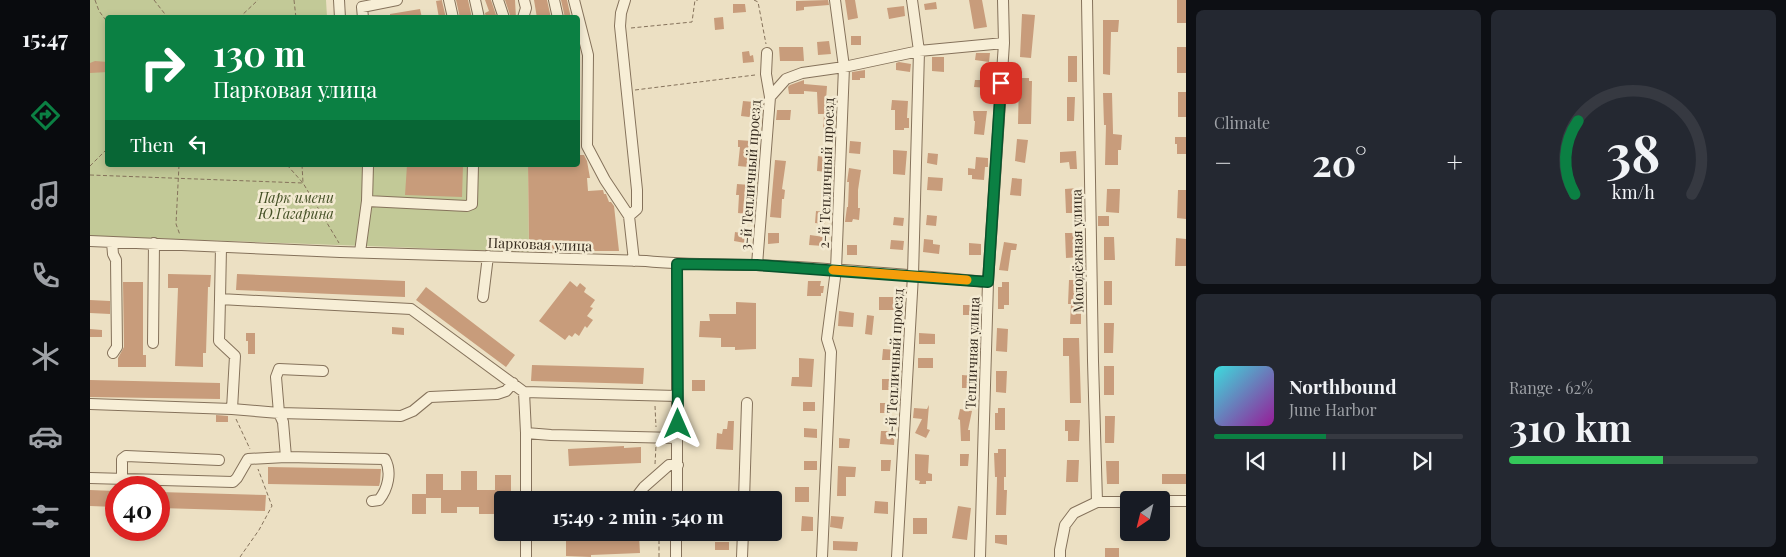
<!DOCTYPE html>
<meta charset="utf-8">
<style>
:root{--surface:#171b24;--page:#242831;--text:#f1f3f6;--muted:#9ea1a6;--line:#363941;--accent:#0b8043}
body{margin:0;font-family:"Playfair Display",serif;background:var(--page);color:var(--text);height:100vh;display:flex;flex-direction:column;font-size:19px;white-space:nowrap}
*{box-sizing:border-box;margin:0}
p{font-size:16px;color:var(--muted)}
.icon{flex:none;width:28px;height:28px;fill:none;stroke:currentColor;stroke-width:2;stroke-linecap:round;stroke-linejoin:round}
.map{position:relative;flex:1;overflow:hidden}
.panel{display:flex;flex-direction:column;gap:10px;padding:10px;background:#0d0f14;width:600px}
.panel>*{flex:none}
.banner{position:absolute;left:15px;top:15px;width:475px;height:152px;border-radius:5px;box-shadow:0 2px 8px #0003;background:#0b8043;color:#fff;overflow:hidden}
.needle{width:32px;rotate:215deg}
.controls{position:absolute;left:1030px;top:491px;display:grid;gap:10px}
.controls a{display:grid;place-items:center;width:50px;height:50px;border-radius:5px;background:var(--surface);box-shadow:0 2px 8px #0003;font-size:25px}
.speed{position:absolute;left:15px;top:476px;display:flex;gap:10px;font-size:25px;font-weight:700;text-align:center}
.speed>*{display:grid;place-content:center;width:65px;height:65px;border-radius:50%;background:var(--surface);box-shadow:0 2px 8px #0003;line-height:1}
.speed .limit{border:8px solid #d22;background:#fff;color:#111}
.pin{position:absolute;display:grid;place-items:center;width:42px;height:42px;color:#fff;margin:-21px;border-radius:10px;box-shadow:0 2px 8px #0006}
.me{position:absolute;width:55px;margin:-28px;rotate:0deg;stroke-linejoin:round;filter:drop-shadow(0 0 4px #0008)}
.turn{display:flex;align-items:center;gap:18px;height:105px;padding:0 25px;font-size:22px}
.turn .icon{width:65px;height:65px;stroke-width:2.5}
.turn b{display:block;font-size:35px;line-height:42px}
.then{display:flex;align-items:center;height:48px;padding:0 25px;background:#0003;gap:10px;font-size:19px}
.big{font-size:38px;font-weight:700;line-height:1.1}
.panel .card{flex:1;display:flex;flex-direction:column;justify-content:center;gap:8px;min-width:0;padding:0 18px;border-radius:8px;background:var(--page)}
.panel .dial{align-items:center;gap:0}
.dial svg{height:130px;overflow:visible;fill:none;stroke:var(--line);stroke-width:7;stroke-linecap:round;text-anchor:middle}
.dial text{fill:var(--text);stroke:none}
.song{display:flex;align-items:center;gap:15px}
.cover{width:60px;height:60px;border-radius:8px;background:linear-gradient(135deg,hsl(180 70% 55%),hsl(300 70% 35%))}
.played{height:5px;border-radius:2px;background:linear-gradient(90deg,var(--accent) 45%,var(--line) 45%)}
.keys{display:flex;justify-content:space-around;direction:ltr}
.heat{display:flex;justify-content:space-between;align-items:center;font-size:28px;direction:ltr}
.charge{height:8px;border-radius:4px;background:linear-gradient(90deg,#34c759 62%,var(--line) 0)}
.panel .tiles{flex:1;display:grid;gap:10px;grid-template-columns:repeat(2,1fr)}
.trip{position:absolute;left:404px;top:491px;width:288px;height:50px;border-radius:5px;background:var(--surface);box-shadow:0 2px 8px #0003;font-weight:700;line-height:50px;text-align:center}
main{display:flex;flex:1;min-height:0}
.tab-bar{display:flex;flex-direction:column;width:90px;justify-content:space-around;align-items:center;background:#090b0e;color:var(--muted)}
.tab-bar .icon{width:35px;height:35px}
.tab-bar .active{color:var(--accent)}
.tab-bar b{font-size:22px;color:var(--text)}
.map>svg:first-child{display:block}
.green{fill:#c2c997}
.building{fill:#c89c7b}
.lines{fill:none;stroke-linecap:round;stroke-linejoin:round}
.minor-casing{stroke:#85725b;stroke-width:12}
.path{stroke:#85725b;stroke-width:1;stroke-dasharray:4 2.5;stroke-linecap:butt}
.minor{stroke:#f7eed6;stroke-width:10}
.route-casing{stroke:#07532c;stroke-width:12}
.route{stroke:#0b8043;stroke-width:9}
.slow{stroke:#f59e0b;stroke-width:9}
.labels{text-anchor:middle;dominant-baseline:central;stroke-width:5;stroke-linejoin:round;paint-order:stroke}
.street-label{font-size:14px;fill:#352a1e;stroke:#f3ead2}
.park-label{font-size:14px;font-style:italic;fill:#455126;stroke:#f3ead2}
</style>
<main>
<nav class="tab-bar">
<b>15:47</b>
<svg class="icon active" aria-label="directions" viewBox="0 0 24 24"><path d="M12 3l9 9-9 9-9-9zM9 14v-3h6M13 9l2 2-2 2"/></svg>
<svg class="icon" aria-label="music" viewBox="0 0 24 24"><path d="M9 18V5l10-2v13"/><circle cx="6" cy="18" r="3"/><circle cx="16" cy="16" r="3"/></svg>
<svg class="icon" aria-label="phone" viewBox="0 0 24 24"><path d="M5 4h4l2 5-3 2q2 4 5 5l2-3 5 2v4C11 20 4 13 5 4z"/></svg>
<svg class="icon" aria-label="climate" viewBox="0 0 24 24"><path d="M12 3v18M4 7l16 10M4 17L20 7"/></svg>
<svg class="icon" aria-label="car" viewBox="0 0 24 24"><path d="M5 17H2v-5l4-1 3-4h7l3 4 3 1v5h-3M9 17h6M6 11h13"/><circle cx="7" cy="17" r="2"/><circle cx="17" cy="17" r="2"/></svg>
<svg class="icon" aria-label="filters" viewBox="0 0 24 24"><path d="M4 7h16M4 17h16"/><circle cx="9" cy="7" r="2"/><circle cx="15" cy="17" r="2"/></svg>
</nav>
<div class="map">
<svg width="1096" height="557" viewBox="0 0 1096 557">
<rect width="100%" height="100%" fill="#ece0c3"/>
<!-- green -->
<path class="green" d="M0,0H236L237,17L18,18V165H438L439,252L0,236Z"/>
<!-- building -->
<path class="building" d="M352,0V1L356,18H349L346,1Z
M366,0H378L382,18H370Z
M395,0H401L407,18H396L395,13L399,11Z
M415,0H425L426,18H421Z
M444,0H457L461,18H447Z
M471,0H477L481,18H475Z
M738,0L739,5L714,7V10L706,11V1Z
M755,0H765L768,18L758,20Z
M879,0H892L897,27L884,29Z
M1087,0H1096V23H1087Z
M846,2L847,9L835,10L834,4Z
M643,4H655L656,12L643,13Z
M814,6L815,16L799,19L797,8Z
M330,9L332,18H300V14Z
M932,14L945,15L941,58L930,57Z
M633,17L634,29L625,30L624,18Z
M1013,20H1029L1028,32H1021L1020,75L1013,74Z
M761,36H771V45H761Z
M739,41L741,54L728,55L727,42Z
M689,47H713L714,61H690Z
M1087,47H1096V73H1087Z
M659,51L660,56L663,55L664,62L653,63L652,52Z
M886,53H900L899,62L885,60Z
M978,56H987V82H978Z
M842,57H854V72L842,71Z
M5,61L18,62V72L0,73V63Z
M809,62L821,64L820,72L806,70V63Z
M775,70V78H770V80H762V72Z
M929,78H939V81H942L941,124H928Z
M714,80V84L737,86L736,100H746L743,131L733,130L734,114H728L727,92L714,91V94H699L698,87L700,85Z
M885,80H898V88L884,87Z
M1088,92H1096V117H1088Z
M1013,93H1022L1023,132V134L1032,135L1031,150H1028V165H1015L1016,125H1014Z
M977,97H985L984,121H977Z
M802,100L818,101L817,118H819V128H814V130H805V110H801Z
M653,101L664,102V110H668L667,118L651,116Z
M687,110H701L700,120H686Z
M883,111H897L894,135L884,134L885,121H884Z
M1085,137H1096V154H1087V144H1085Z
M927,139L938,140L935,163L925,161Z
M648,140L661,141L658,167L648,166L650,147H648Z
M760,141L771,142L770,154L759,153Z
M803,150L817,151L815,175L803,174Z
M986,151L987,169H980L979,162L970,163V152Z
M838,153L848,154L847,165L837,163Z
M488,155H494L497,161L500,178H497L498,191L513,190L514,194H516L519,202H521L524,206L529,251H456V243H439L438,165H488Z
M728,156L739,158L737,172L727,171Z
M886,157L898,158V167H895L894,180L882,179V175H878V168L885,169Z
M685,160L696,161L692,189L695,190L694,199H692L691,218L680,217Z
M317,165H373L372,197L315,195Z
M759,168L771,170L768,190V208H770L769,220L763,219L762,222H755L757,207H758L759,182H757Z
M838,177L853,178L852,191L837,190Z
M922,178L932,179L931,196L920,195Z
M647,184L660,185L658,214L648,213L649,195H646Z
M988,188V213H976L975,189Z
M1017,189H1030L1029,213L1016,212Z
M1088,190H1096V219L1087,218Z
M726,211L736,212L735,224L725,223Z
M837,215L847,216L846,226L836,225Z
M1008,216H1019V226H1008Z
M804,217L814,218L813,226L803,225Z
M645,232L656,234L655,243L644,241Z
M678,233H689V243L678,244Z
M975,233H990L991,257L976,258Z
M720,235L734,237L733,246L719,245Z
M1014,237H1024L1025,260H1014Z
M1086,238L1096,239V266H1085Z
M834,239L843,240V244L850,245L849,254L833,252Z
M801,240L814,241L813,250L800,249Z
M914,242L927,244L926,250H921L918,271L909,270Z
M879,243L891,244V255H879Z
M757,245H767V255H757Z
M78,274L121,275L120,287H118L116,353H113V367L85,366L88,288H78Z
M147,274L315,281V297L146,290Z
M979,280H990L989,310H991V324H980L981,304H978Z
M480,281L487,287L490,283L496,288L494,292L505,300L500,307L503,308L497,316L503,320L497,328L495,326L489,336L485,333L482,337L479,335L475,340L449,321Z
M718,281H731L730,286H734L733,293H731V296H717Z
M1014,281H1022V305H1014Z
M33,282H53V355H56V367H28V358L34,347Z
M912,282H919V305H914V309H908V287H912Z
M336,287L425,355L416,367L326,300Z
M789,297H804V310H789Z
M0,300L20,301V314L0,313Z
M646,302L666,303V349L645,350V347H631V338L609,337L610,321H620L619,314H646Z
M873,305H887V315H873Z
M749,311L764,313L763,327L748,326Z
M777,315L784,316L782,335L775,334Z
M1014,323H1024L1023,353H1014Z
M302,327L314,328V335L302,334Z
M907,328L918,329L917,352L906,351Z
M0,329L12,330V337H0Z
M156,333H165V354H158V341H156Z
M829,333L845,334V344H829Z
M973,338H989L991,403H980L979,356H973Z
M793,349L807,350V360H792Z
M709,358L724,359L722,387L701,386L702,377H709Z
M828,358H843V368H828Z
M442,365L554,368L553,384L441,381Z
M1014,366H1024V395H1014Z
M906,371H917L916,393L906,392Z
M872,375L885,376V384H880V388H872Z
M792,379H804V388L799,387V390H792Z
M0,380L130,383V399L0,397Z
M602,380H615V391H602Z
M713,402H725V411H713Z
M790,403H801V413H790Z
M839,405L837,429L840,430L836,438L825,433L832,419L823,418L824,408L837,409Z
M908,408H915V430H905V413H908Z
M870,409L882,411L878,430H880V441H871L870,420L868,419Z
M126,415L138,416V422H126Z
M1015,416H1025L1024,443H1015Z
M975,420H990L989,441H978V431H975Z
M638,421H644L643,450L626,449L627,433L632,434L633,429H637Z
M714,428L727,429V438L714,437Z
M791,431H805L804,445L790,444Z
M749,438L760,439L759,448H749Z
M534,446V448L551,447V463L479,466L478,449Z
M908,449H916V477H914V490H917L916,515H906L907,477H905L904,453H908Z
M825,454L839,455L838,473L842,474V481H836V484H829L830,481L825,480Z
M870,454H879L878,466H870Z
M791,460H801L800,471H791Z
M977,460H989L988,482H976Z
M714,461H727V470H714Z
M1016,461H1029V484H1017Z
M748,466L766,467L765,477H756V496H747Z
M178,467L291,469L290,482L289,486L178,484Z
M371,471H387V490H405V475H421V499H406V514H389V507H367V513H351V498H336V474H353V490H371Z
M1072,474H1096V484H1072Z
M705,487H719V502H705Z
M0,490L26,491V507L0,506Z
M69,492L176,495L175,511L69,508Z
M322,494H336V514H322Z
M785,501L798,502V514L784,513Z
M868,506L881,508L877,540L862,538Z
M712,516L723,517V531H711Z
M741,516L754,517L752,529L740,527Z
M823,518H837V534H823Z
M516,535H549L550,553L501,555V557L476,556V539H484V537H516Z
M905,535H917V545L905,543Z
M743,541L768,542L767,551L743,550Z
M625,542H639V550H625Z
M1015,548H1029V557H1015Z"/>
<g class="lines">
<!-- minor casing -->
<g class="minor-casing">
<path id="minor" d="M249,0L250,18
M359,0L363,18
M385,0L389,18
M408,0L414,18
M464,0L468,18
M484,0L498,55L497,146L515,180L539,216L544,261
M535,0L531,13L530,26L547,190V209L539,216
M997,0L1003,361L1007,502
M273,18L272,7L307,0
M433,18L436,8L434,0
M680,97L696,79L712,73L754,67L829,51L914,43
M277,201L377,206L382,204L383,165
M0,241L250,252L556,261C593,265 630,264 666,265C744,268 821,275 898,282
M22,242L23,254L26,260L27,347L23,353
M131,247L130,299L321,309L434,392L436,433V500
M270,252L277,201L278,165
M667,265L680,97L676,74L677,53
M393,297L398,256
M130,299L129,341L145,356L142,409L189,413L311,416L323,411L340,397L407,394L416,391L423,383
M63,343L64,243
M434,392L587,396
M0,404L142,409
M436,433L461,435L587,438
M196,457L193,422L189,413L186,377L189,369L233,371
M32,477V459L36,456L129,460
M0,478L143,482L147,478L158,459L196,457L295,459C302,472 298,489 289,500L282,501
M478,500H483
M544,500L554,487L579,465H588
M587,500V264
M654,500L657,403
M1071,501H1096
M436,532V557
M572,532L586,536
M586,532V557
M652,557L653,532
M732,557L741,352L737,339L746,270L754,67L745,0
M807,557L823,275L829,51L822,0
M890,557L898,282L914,43L913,0
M970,557V550L975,525L984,513L1007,502H1039"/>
</g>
<!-- path -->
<path class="path" d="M5,0L9,11L18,23
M64,0L78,18
M204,0L206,18
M664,0L668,2L676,44
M149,18L168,0
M541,28L602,22L605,0H608
M545,90L665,75
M89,165L86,224L90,235
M197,165L213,183L249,243
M0,166L18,148
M0,175L213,183L212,165
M565,406L566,427
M146,419L160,449
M565,464L566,446
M566,491V500
M569,540V557
M150,557L169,530L182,506L168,469"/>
<!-- minor -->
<use href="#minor" class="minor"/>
</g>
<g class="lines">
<!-- route casing -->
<g class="route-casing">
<path id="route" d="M588,424L587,264L667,265L898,282L911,83"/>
</g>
<!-- route -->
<use href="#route" class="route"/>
<!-- slow -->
<path class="slow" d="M743,270L877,280"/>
</g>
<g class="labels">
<!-- street labels -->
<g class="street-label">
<text transform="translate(736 173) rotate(-88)">2-й Тепличный проезд</text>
<text transform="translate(660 175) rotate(-86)">3-й Тепличный проезд</text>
<text transform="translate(450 244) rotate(2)">Парковая улица</text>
<text transform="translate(987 251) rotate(-91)">Молодёжная улица</text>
<text transform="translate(882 353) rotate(-88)">Тепличная улица</text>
<text transform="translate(804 363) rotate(-87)">1-й Тепличный проезд</text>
</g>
<!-- park labels -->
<g class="park-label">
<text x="206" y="197">Парк имени<tspan x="206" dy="16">Ю.Гагарина</tspan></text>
</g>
</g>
</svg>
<div class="controls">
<a><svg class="needle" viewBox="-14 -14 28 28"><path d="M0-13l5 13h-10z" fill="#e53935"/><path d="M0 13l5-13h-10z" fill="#9ea1a6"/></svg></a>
</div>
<div class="speed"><div class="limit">40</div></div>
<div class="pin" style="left:911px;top:83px;background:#d93025"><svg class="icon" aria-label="arrive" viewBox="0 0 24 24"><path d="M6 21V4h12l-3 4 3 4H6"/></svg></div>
<svg class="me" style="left:588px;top:424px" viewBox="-20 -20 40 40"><path d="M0-17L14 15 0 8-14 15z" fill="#0b8043" stroke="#fff" stroke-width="4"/></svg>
<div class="trip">15:49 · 2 min · 540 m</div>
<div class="banner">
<div class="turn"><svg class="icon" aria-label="right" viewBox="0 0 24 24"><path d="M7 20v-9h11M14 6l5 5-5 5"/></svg><div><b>130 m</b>Парковая улица</div></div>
<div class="then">Then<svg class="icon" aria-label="left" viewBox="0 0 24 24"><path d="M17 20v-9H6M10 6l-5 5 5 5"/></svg></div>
</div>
</div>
<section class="panel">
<div class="tiles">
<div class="card"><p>Climate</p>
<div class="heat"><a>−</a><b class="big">20°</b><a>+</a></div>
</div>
<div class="card dial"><svg viewBox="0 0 100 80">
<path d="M14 69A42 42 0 1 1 86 69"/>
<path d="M14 69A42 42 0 0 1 16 24" stroke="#0b8043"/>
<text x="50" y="56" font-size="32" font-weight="700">38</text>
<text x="50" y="72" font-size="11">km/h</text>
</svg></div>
<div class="card">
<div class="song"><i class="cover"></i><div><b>Northbound</b><p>June Harbor</p></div></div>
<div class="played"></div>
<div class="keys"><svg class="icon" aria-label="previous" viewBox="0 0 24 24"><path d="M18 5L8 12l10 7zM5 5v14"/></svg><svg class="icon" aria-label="pause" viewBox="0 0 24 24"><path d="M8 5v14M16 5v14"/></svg><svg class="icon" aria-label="next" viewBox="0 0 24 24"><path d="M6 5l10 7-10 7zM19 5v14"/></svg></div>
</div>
<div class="card"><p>Range · 62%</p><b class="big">310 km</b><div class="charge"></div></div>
</div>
</section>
</main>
